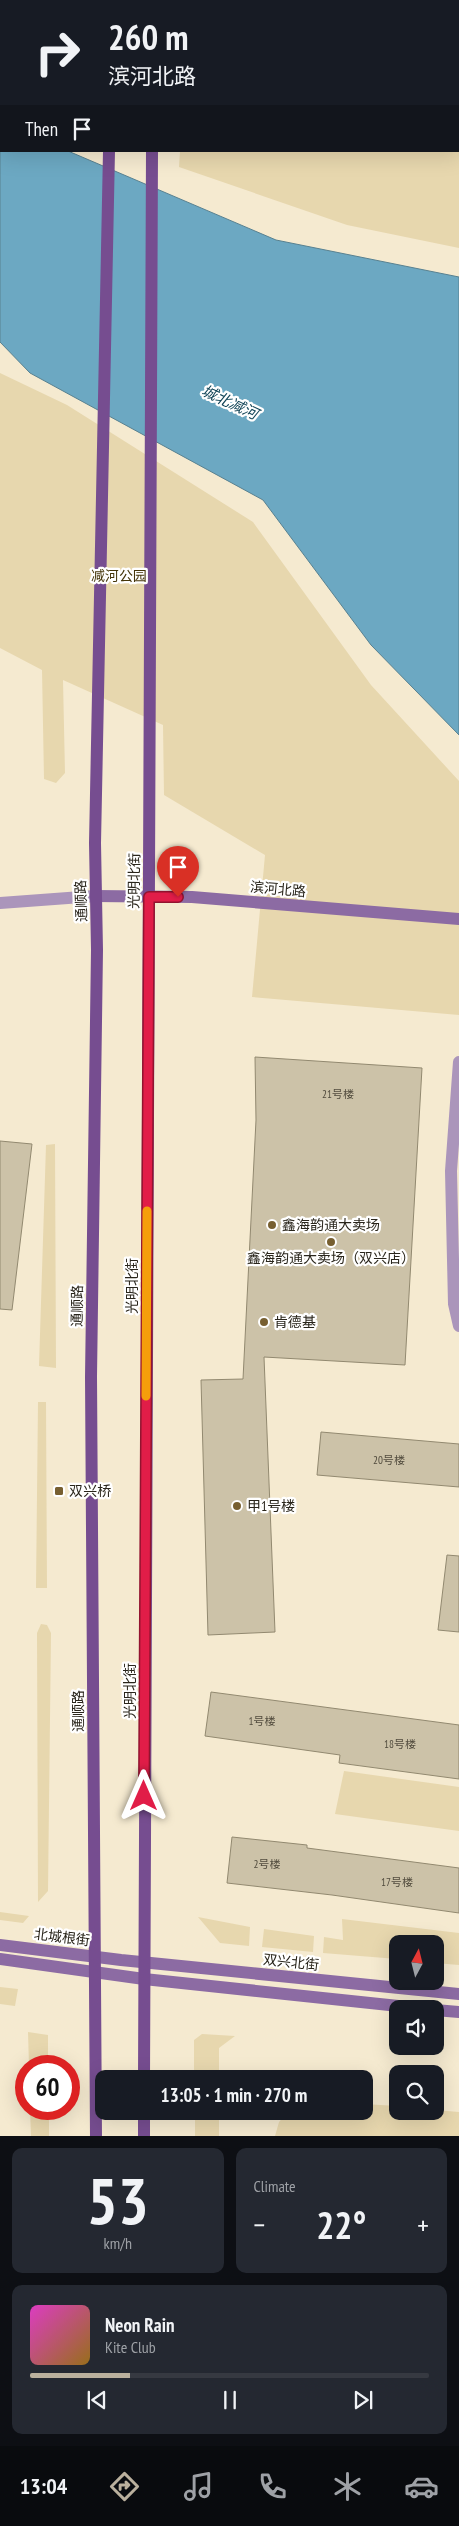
<!DOCTYPE html>
<meta charset="utf-8">
<style>
:root{--surface:#171b24;--page:#242831;--text:#f1f3f6;--muted:#9ea1a6;--line:#363941;--accent:#bab09d}
body{margin:0;font-family:"PT Sans Narrow","Noto Sans SC",sans-serif;background:var(--page);color:var(--text);height:100vh;display:flex;flex-direction:column;font-size:19px;white-space:nowrap}
*{box-sizing:border-box;margin:0}
p{font-size:16px;color:var(--muted)}
.icon{flex:none;width:28px;height:28px;fill:none;stroke:currentColor;stroke-width:2;stroke-linecap:round;stroke-linejoin:round}
.map{position:relative;height:2136px;overflow:hidden}
.sheet{display:flex;flex-direction:column;gap:12px;padding:12px;background:#0d0f14;flex:1}
.sheet>*{flex:none}
.top-card{position:absolute;left:0px;top:0px;width:460px;height:152px;box-shadow:0 5px 20px #0002;background:#171b24;color:var(--text);overflow:hidden}
.needle{width:32px;rotate:7deg}
.controls{position:absolute;left:389px;top:1935px;display:grid;gap:10px}
.controls a{display:grid;place-items:center;width:55px;height:55px;border-radius:10px;background:var(--surface);box-shadow:0 5px 20px #0002;font-size:25px}
.speed{position:absolute;left:15px;top:2055px;display:flex;gap:10px;font-size:25px;font-weight:700;text-align:center}
.speed>*{display:grid;place-content:center;width:65px;height:65px;border-radius:50%;background:var(--surface);box-shadow:0 5px 20px #0002;line-height:1}
.speed .limit{border:8px solid #d22;background:#fff;color:#111}
.pin{position:absolute;display:grid;place-items:center;width:42px;height:42px;color:#fff;margin:-51px -21px;border-radius:50% 50% 50% 0;rotate:-45deg;box-shadow:0 0 5px #0007}
.pin .icon{rotate:45deg}
.me{position:absolute;width:55px;margin:-28px;rotate:0deg;stroke-linejoin:round;filter:drop-shadow(0 0 4px #0008)}
.turn{display:flex;align-items:center;gap:18px;height:105px;padding:0 25px;font-size:22px}
.turn .icon{width:65px;height:65px;stroke-width:2.5}
.turn b{display:block;font-size:35px;line-height:42px}
.then{display:flex;align-items:center;height:48px;padding:0 25px;background:#0003;gap:10px;font-size:19px}
.big{font-size:38px;font-weight:700;line-height:1.1}
.sheet .widget{flex:1;display:flex;flex-direction:column;justify-content:center;gap:8px;min-width:0;padding:0 18px;border-radius:10px;background:var(--page)}
.sheet .dial{align-items:center;gap:0}
.dial b{font-size:65px;line-height:1}
.song{display:flex;align-items:center;gap:15px}
.cover{width:60px;height:60px;border-radius:8px;background:linear-gradient(135deg,hsl(310 70% 55%),hsl(40 70% 35%))}
.played{height:5px;border-radius:2px;background:linear-gradient(90deg,var(--accent) 25%,var(--line) 25%)}
.keys{display:flex;justify-content:space-around;direction:ltr}
.heat{display:flex;justify-content:space-between;align-items:center;font-size:28px;direction:ltr}
.sheet .tiles{flex:1;display:grid;gap:12px;grid-template-columns:1fr 1fr}
.widget:last-child{grid-column:span 2}
.trip{position:absolute;left:95px;top:2070px;width:278px;height:50px;border-radius:10px;background:var(--surface);box-shadow:0 5px 20px #0002;font-weight:700;line-height:50px;text-align:center}
.tabs{display:flex;height:80px;justify-content:space-around;align-items:center;background:#090b0e;color:var(--muted)}
.tabs .icon{width:35px;height:35px}
.tabs .active{color:var(--accent)}
.tabs b{font-size:22px;color:var(--text)}
.map>svg:first-child{display:block}
.green{fill:#e7d7ae}
.forest{fill:#c2ae7a}
.water{fill:#6ca8c2;stroke:#588190}
.building{fill:#ccc2a8;stroke:#928970}
.lines{fill:none;stroke-linecap:round;stroke-linejoin:round}
.street{stroke:#ab95bb;stroke-width:12}
.secondary{stroke:#8c6ba3;stroke-width:12}
.primary{stroke:#764d90;stroke-width:12}
.route-casing{stroke:#92132f;stroke-width:12}
.route{stroke:#e11d48;stroke-width:9}
.slow{stroke:#f59e0b;stroke-width:9}
.poi-dot{fill:#775f30;stroke:#fff;stroke-width:2}
.labels{text-anchor:middle;dominant-baseline:central;stroke-width:4.5;stroke-linejoin:round;paint-order:stroke}
.number-label{font-size:11px;fill:#524c3e}
.park-label{font-size:14px;fill:#443509;stroke:#fff}
.street-label{font-size:14px;fill:#29251b;stroke:#fff}
.poi-label{font-size:14px;fill:#29251b;stroke:#fff;text-anchor:start}
.water-label{font-size:15px;font-style:italic;fill:#124558;stroke:#fff}
</style>
<div class="map">
<svg width="459" height="2136" viewBox="0 0 459 2136">
<rect width="100%" height="100%" fill="#f5ead0"/>
<!-- green -->
<path class="green" d="M188,0H459V248L347,225L179,167L180,151H459V1Z
M0,373L67,405L253,522L371,685L459,781V1015L252,997L265,855L164,795L163,725L63,680L65,773L56,783L44,779L42,670L0,648Z
M55,1144L56,1368L39,1366L46,1145Z
M38,1402H46L47,1588H36Z
M41,1624L47,1625L51,1633L48,1891L38,1902L37,1633Z
M344,1771L459,1787V1831L335,1814Z
M0,1912L29,1916L23,1923L0,1920Z
M198,1917L250,1927L249,1946L220,1943Z
M342,1919L459,1933V1965L435,1963V1944H398L397,1959L323,1953L324,1937L343,1940Z
M264,1929L314,1936L313,1952L262,1947Z
M0,1987L18,1989L15,2006L0,2004Z
M28,2032L48,2035V2066H29Z
M202,2034L235,2036L219,2048V2079H194V2040Z
M364,2104L397,2106L398,2111L435,2110L459,2112V2136H275L279,2122L289,2111H364Z
M30,2109H49V2136H31Z
M195,2111H219V2136H195Z"/>
<!-- forest -->
<path class="forest" d="M0,0L56,1H1V100Z"/>
<!-- water -->
<path class="water" d="M0,125L1,151H68L276,240L459,277V735L371,645L263,500L30,373L0,342Z"/>
<!-- building -->
<path class="building" d="M255,1057L422,1068L405,1365L264,1357L275,1632L208,1635L201,1380L243,1379L256,1120Z
M0,1141L32,1144L12,1310L0,1309Z
M321,1432L459,1444V1487L317,1475Z
M447,1555L459,1556V1632L438,1630Z
M211,1692L459,1725V1779L339,1763L340,1755L205,1736Z
M232,1837L307,1845V1848L459,1868V1913L332,1895L227,1883Z"/>
<g class="lines">
<!-- street -->
<path class="street" d="M0,903L95,896
M459,1062L451,1171L454,1304L459,1326"/>
<!-- secondary -->
<path class="secondary" d="M95,896L192,897L459,919
M0,1945L121,1960L459,1994
M0,1959L144,1979L427,2009
M435,2010L459,2012"/>
<!-- primary -->
<path class="primary" d="M110,1V0
M150,1V0
M144,2079L152,151
M144,2111V2136
M96,2136L91,1377L97,950L95,843L109,151"/>
</g>
<g class="lines">
<!-- route casing -->
<g class="route-casing">
<path id="route" d="M144,1796L149,897H178"/>
</g>
<!-- route -->
<use href="#route" class="route"/>
<!-- slow -->
<path class="slow" d="M146,1396L147,1211"/>
</g>
<!-- markers -->
<g class="poi-dot">
<circle cx="272" cy="1225" r="5"/>
<circle cx="331" cy="1242" r="5"/>
<circle cx="264" cy="1322" r="5"/>
<rect x="54" y="1486" width="10" height="10" rx="2.5"/>
<circle cx="237" cy="1506" r="5"/>
</g>
<g class="labels">
<!-- number labels -->
<g class="number-label">
<text x="338" y="1094">21号楼</text>
<text x="389" y="1460">20号楼</text>
<text x="262" y="1721">1号楼</text>
<text x="400" y="1744">18号楼</text>
<text x="267" y="1864">2号楼</text>
<text x="397" y="1882">17号楼</text>
</g>
<!-- park labels -->
<g class="park-label">
<text x="119" y="576">减河公园</text>
</g>
<!-- street labels -->
<g class="street-label">
<text transform="translate(134 881) rotate(-89)">光明北街</text>
<text transform="translate(278 889) rotate(5)">滨河北路</text>
<text transform="translate(81 901) rotate(-92)">通顺路</text>
<text transform="translate(132 1286) rotate(-90)">光明北街</text>
<text transform="translate(77 1306) rotate(-89)">通顺路</text>
<text transform="translate(130 1691) rotate(-90)">光明北街</text>
<text transform="translate(78 1711) rotate(-90)">通顺路</text>
<text transform="translate(62 1937) rotate(7)">北城根街</text>
<text transform="translate(291 1962) rotate(6)">双兴北街</text>
</g>
<!-- poi labels -->
<g class="poi-label">
<text x="282" y="1225">鑫海韵通大卖场</text>
<text x="331" y="1258" text-anchor="middle">鑫海韵通大卖场（双兴店）</text>
<text x="274" y="1322">肯德基</text>
<text x="69" y="1491">双兴桥</text>
<text x="247" y="1506">甲1号楼</text>
</g>
<!-- water labels -->
<g class="water-label">
<text transform="translate(230 402) rotate(25)">城北减河</text>
</g>
</g>
</svg>
<div class="controls">
<a><svg class="needle" viewBox="-14 -14 28 28"><path d="M0-13l5 13h-10z" fill="#e53935"/><path d="M0 13l5-13h-10z" fill="#9ea1a6"/></svg></a>
<a><svg class="icon" aria-label="sound" viewBox="0 0 24 24"><path d="M4 9h4l5-4v14l-5-4H4zM17 9q2 3 0 6"/></svg></a>
<a><svg class="icon" aria-label="search" viewBox="0 0 24 24"><circle cx="10" cy="10" r="6"/><path d="M15 15l6 6"/></svg></a>
</div>
<div class="speed"><div class="limit">60</div></div>
<div class="pin" style="left:178px;top:897px;background:#d93025"><svg class="icon" aria-label="arrive" viewBox="0 0 24 24"><path d="M6 21V4h12l-3 4 3 4H6"/></svg></div>
<svg class="me" style="left:144px;top:1796px" viewBox="-20 -20 40 40"><path d="M0-17L14 15 0 8-14 15z" fill="#e11d48" stroke="#fff" stroke-width="4"/></svg>
<div class="trip">13:05 · 1 min · 270 m</div>
<div class="top-card">
<div class="turn"><svg class="icon" aria-label="right" viewBox="0 0 24 24"><path d="M7 20v-9h11M14 6l5 5-5 5"/></svg><div><b>260 m</b>滨河北路</div></div>
<div class="then">Then<svg class="icon" aria-label="arrive" viewBox="0 0 24 24"><path d="M6 21V4h12l-3 4 3 4H6"/></svg></div>
</div>
</div>
<section class="sheet">
<div class="tiles">
<div class="widget dial"><b>53</b><p>km/h</p></div>
<div class="widget"><p>Climate</p>
<div class="heat"><a>−</a><b class="big">22°</b><a>+</a></div>
</div>
<div class="widget">
<div class="song"><i class="cover"></i><div><b>Neon Rain</b><p>Kite Club</p></div></div>
<div class="played"></div>
<div class="keys"><svg class="icon" aria-label="previous" viewBox="0 0 24 24"><path d="M18 5L8 12l10 7zM5 5v14"/></svg><svg class="icon" aria-label="pause" viewBox="0 0 24 24"><path d="M8 5v14M16 5v14"/></svg><svg class="icon" aria-label="next" viewBox="0 0 24 24"><path d="M6 5l10 7-10 7zM19 5v14"/></svg></div>
</div>
</div>
</section>
<nav class="tabs">
<b>13:04</b>
<svg class="icon active" aria-label="directions" viewBox="0 0 24 24"><path d="M12 3l9 9-9 9-9-9zM9 14v-3h6M13 9l2 2-2 2"/></svg>
<svg class="icon" aria-label="music" viewBox="0 0 24 24"><path d="M9 18V5l10-2v13"/><circle cx="6" cy="18" r="3"/><circle cx="16" cy="16" r="3"/></svg>
<svg class="icon" aria-label="phone" viewBox="0 0 24 24"><path d="M5 4h4l2 5-3 2q2 4 5 5l2-3 5 2v4C11 20 4 13 5 4z"/></svg>
<svg class="icon" aria-label="climate" viewBox="0 0 24 24"><path d="M12 3v18M4 7l16 10M4 17L20 7"/></svg>
<svg class="icon" aria-label="car" viewBox="0 0 24 24"><path d="M5 17H2v-5l4-1 3-4h7l3 4 3 1v5h-3M9 17h6M6 11h13"/><circle cx="7" cy="17" r="2"/><circle cx="17" cy="17" r="2"/></svg>
</nav>
